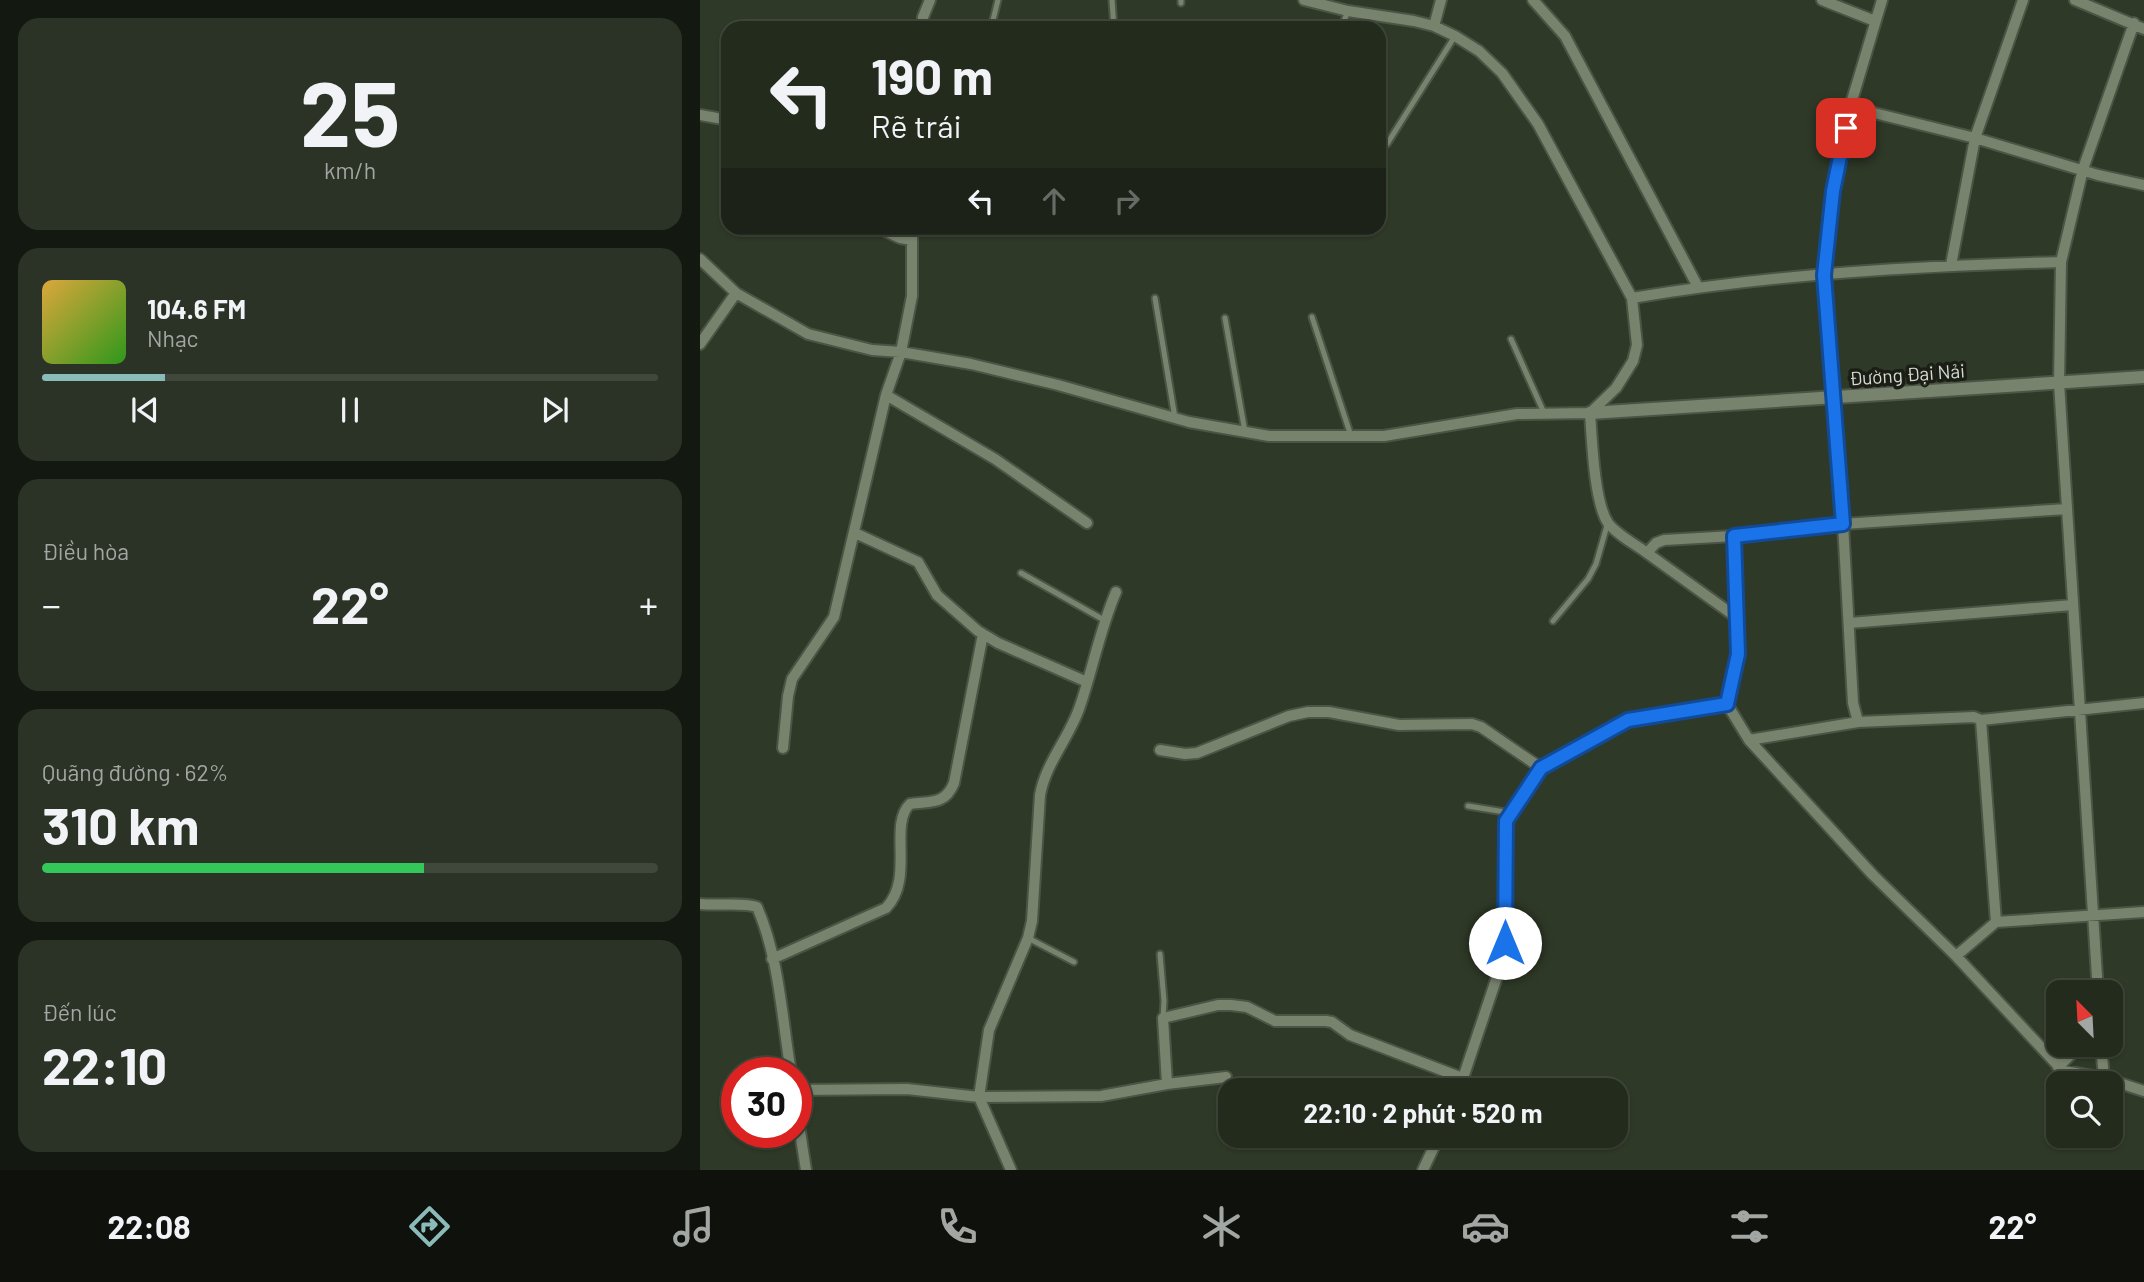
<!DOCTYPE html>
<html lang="vi">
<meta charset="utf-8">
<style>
:root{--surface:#232b1d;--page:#2b3326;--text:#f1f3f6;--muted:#a3a7a4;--line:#40473b;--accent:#8bbbb9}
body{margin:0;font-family:Barlow,sans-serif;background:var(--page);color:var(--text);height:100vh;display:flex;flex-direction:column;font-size:26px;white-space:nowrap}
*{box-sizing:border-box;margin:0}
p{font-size:23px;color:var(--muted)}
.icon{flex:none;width:38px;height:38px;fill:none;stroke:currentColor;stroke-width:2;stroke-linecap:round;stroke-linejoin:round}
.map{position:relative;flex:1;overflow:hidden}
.sheet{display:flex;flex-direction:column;gap:18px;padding:18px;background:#131810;width:700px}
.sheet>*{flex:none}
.banner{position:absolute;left:21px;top:21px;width:665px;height:214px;border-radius:21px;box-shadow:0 2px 5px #0004,0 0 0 2px var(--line);background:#232b1d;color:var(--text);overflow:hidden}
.needle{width:46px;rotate:336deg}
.fabs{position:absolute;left:1346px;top:980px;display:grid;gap:14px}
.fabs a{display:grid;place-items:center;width:77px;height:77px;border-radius:14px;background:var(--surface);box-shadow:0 2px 5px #0004,0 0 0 2px var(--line);font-size:35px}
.speed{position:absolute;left:21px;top:1057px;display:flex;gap:14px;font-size:35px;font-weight:700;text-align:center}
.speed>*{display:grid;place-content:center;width:91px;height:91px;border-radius:50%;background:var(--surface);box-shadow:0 2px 5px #0004,0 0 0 2px var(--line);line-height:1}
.speed .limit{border:10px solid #d22;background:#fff;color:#111}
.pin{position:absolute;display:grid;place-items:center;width:60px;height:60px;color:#fff;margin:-30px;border-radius:14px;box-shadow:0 4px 10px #0006}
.me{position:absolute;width:77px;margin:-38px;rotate:0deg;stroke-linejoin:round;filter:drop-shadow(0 0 5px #0008)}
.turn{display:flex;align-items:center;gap:24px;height:147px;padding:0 35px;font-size:32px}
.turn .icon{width:91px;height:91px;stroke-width:2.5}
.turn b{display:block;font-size:49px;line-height:60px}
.lanes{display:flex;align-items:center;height:66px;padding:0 35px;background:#0003;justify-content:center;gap:35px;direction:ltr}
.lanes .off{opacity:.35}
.big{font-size:52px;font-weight:700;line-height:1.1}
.sheet .widget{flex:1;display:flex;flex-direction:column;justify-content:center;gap:10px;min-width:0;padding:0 24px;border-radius:21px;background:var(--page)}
.sheet .dial{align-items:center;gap:0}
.dial b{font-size:91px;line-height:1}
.song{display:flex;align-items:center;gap:21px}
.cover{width:84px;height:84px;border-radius:10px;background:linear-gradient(135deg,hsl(40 70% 55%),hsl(110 70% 35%))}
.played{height:7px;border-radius:4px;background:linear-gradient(90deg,var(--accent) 20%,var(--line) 20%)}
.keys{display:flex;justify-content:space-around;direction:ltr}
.heat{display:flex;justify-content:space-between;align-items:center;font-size:38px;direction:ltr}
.charge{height:10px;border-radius:5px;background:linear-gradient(90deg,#34c759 62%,var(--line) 0)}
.trip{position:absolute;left:518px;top:1078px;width:410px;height:70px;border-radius:21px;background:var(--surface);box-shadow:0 2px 5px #0004,0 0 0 2px var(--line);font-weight:700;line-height:70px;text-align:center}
.tab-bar{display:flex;height:112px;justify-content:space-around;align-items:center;background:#0e110c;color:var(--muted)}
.tab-bar .icon{width:49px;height:49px}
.tab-bar .active{color:var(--accent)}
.tab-bar b{font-size:32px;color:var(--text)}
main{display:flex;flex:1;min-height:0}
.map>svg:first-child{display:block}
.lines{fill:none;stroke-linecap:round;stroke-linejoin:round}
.service-casing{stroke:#4c5445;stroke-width:9}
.minor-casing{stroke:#4c5445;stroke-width:14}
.tertiary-casing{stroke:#4c5445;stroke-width:16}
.service{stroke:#78836e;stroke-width:5}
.minor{stroke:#78836e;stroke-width:10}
.tertiary{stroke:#78836e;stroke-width:12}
.route-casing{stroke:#114b97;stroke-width:18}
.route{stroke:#1a73e8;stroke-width:12}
.labels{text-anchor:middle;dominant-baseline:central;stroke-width:7;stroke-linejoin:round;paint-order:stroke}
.street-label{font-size:19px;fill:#d5dbd0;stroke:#1a1e16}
</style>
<main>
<section class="sheet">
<div class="widget dial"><b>25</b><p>km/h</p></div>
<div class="widget">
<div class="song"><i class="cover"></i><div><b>104.6 FM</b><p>Nhạc</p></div></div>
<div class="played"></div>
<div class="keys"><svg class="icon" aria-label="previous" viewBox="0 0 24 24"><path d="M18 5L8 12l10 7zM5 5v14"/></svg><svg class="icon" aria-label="pause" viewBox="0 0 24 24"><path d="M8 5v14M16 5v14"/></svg><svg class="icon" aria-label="next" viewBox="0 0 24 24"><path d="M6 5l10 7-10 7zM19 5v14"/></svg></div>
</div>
<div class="widget"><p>Điều hòa</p>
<div class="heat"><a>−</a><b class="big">22°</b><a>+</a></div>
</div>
<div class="widget"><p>Quãng đường · 62%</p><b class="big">310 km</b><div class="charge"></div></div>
<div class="widget"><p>Đến lúc</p><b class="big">22:10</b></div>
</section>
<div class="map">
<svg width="1444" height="1170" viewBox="0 0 1444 1170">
<rect width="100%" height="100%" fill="#2f3927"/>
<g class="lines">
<!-- service casing -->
<g class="service-casing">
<path id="service" d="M412,0L414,28
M481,3V0
M291,28L298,0
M641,28L648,11
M687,144L755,36
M455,298L475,418
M612,317L651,436
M525,318L545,432
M811,339L845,415
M321,573L404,620
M853,621L888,579L896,564L908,522
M768,806L811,813
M328,938L374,962
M460,954L464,1001L463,1018
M1369,1073L1373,1083"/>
</g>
<!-- minor casing -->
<g class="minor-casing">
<path id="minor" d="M833,0L865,36L998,287
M1122,0L1175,21
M1375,0L1444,29
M734,26L741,0
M222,28L223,17L230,0
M1150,107L1275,138L1398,175L1444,185
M0,115L28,120
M179,228L200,238L212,240
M0,259L36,293L108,334L172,350L201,352L271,364L358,385L489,422L569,436H684L817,414L890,413L916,388L933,361L937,345L932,298L838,124L802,73L779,51L755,36L734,26L714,21L648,11L604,0
M1251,265L1275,138L1323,0
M932,298C1073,274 1218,266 1361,262
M0,344L36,293
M186,395L295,459L387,523
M890,413C892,439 894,502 908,523C917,535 935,544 947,553
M155,533L218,562L237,595L278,631L298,643L387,682
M1034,536L1038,654L1027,704L1049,740L1173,875L1256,956L1363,1071L1404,1078L1444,1091
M1036,617L947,553L956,543L964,540L1034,536L1143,524L1367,509
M1149,623L1373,605
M1281,720L1296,922
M1158,722L1153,703L1143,524L1124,276L1133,191L1150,107L1182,0
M1049,740L1158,722L1274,717L1281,720L1444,703
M83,748L88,696L92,679L134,617L186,395L201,352L212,296V228
M460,750L485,754L497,753L589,716L608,712H629L699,725L772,724L781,727L841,768L806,821L805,953L759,1090
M841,768L928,720L1027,704
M0,904C16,906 45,902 57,907C79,957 82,1018 91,1073
M1256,956L1296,922L1444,912
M72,959L186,908C215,878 188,825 210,804C231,801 245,805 254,783L283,634
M1398,992L1359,383L1361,262L1383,169L1434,23
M1401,1045L1404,1078
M1358,1067L1381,1045
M467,1084L463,1018L518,1005H531L547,1007L575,1021H626L632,1022L650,1035L765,1079
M96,1090L207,1089L279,1097L401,1096L467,1084L526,1077
M96,1106L106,1170
M311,1170L279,1097L289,1030L328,938L332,921L340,795C346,762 370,737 380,706C393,668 400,629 416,592
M723,1170L739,1136"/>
</g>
<!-- tertiary casing -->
<g class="tertiary-casing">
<path id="tertiary" d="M890,413L1444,377"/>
</g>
<!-- service -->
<use href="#service" class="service"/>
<!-- minor -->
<use href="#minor" class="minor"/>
<!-- tertiary -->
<use href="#tertiary" class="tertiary"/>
</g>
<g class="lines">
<!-- route casing -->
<g class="route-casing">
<path id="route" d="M805,943L806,821L841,768L928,720L1027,704L1038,654L1034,536L1143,524L1124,275L1133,191L1146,128"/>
</g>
<!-- route -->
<use href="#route" class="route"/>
</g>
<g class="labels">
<!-- street labels -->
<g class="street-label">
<text transform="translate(1207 374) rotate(-4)">Đường Đại Nải</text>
</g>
</g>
</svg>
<div class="fabs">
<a><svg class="needle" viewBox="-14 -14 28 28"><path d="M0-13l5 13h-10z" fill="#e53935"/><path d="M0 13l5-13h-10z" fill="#a3a7a4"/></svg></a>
<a><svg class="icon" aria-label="search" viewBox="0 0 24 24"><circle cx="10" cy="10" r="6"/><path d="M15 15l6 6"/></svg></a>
</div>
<div class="speed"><div class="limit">30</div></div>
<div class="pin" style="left:1146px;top:128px;background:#d93025"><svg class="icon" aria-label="arrive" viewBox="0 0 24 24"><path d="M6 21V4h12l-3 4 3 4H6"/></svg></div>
<svg class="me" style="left:805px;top:943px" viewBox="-20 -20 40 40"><circle r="19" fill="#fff"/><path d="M0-13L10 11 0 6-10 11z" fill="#1a73e8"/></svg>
<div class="trip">22:10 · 2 phút · 520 m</div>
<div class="banner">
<div class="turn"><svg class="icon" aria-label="left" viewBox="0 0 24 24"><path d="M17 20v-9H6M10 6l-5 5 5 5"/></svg><div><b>190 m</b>Rẽ trái</div></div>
<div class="lanes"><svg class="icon" aria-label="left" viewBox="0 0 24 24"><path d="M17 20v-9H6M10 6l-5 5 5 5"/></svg><svg class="icon off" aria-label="ahead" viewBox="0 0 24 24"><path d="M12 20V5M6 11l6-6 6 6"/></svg><svg class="icon off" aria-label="right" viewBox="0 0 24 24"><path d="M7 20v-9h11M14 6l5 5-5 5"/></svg></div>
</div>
</div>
</main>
<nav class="tab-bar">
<b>22:08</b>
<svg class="icon active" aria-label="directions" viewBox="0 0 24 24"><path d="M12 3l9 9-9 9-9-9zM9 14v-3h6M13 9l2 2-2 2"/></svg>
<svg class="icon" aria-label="music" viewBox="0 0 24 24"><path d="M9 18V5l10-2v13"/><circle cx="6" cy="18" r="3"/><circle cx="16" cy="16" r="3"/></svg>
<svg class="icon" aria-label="phone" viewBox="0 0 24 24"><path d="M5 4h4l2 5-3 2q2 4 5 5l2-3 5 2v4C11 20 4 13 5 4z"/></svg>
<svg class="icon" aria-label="climate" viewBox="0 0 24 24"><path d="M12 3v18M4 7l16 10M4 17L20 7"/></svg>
<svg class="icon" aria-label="car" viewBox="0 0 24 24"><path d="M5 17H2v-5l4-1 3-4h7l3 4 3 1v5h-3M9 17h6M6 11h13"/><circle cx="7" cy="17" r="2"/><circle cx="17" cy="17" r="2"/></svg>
<svg class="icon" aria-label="filters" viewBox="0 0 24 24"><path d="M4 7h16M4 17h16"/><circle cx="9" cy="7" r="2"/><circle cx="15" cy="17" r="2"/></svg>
<b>22°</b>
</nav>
